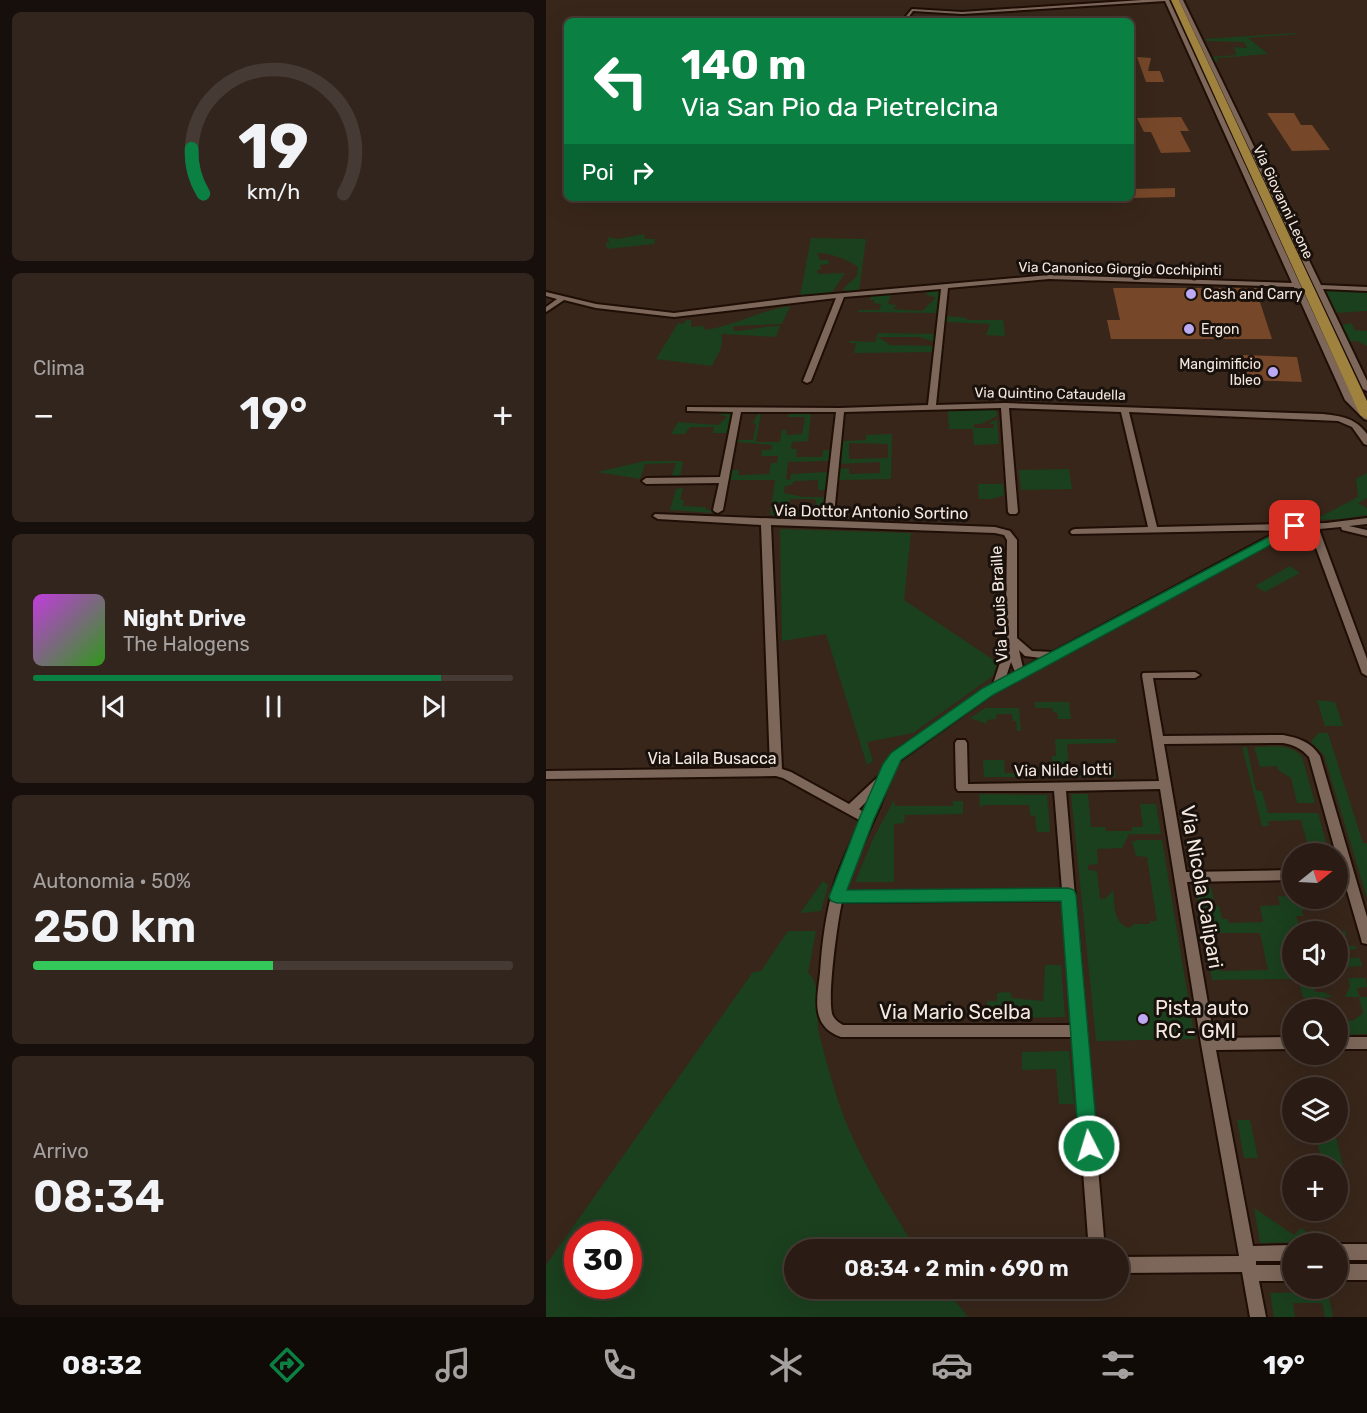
<!DOCTYPE html>
<html lang="it">
<meta charset="utf-8">
<style>
:root{--surface:#2a1c14;--page:#32251d;--text:#f1f3f6;--muted:#a5a1a0;--line:#463a34;--accent:#0b8043}
body{margin:0;font-family:Rubik,sans-serif;background:var(--page);color:var(--text);height:100vh;display:flex;flex-direction:column;font-size:22px;white-space:nowrap}
*{box-sizing:border-box;margin:0}
p{font-size:20px;color:var(--muted)}
.icon{flex:none;width:33px;height:33px;fill:none;stroke:currentColor;stroke-width:2;stroke-linecap:round;stroke-linejoin:round}
.map{position:relative;flex:1;overflow:hidden}
.sheet{display:flex;flex-direction:column;gap:12px;padding:12px;background:#170f0b;width:546px}
.sheet>*{flex:none}
.guide{position:absolute;left:18px;top:18px;width:570px;height:183px;border-radius:9px;box-shadow:0 6px 24px #0002,0 0 0 2px var(--line);background:#0b8043;color:#fff;overflow:hidden}
.needle{width:39px;rotate:72deg}
.buttons{position:absolute;left:736px;top:843px;display:grid;gap:12px}
.buttons a{display:grid;place-items:center;width:66px;height:66px;border-radius:50%;background:var(--surface);box-shadow:0 6px 24px #0002,0 0 0 2px var(--line);font-size:30px}
.speed{position:absolute;left:18px;top:1221px;display:flex;gap:12px;font-size:30px;font-weight:700;text-align:center}
.speed>*{display:grid;place-content:center;width:78px;height:78px;border-radius:50%;background:var(--surface);box-shadow:0 6px 24px #0002,0 0 0 2px var(--line);line-height:1}
.speed .limit{border:9px solid #d22;background:#fff;color:#111}
.pin{position:absolute;display:grid;place-items:center;width:51px;height:51px;color:#fff;margin:-26px;border-radius:12px;box-shadow:0 3px 9px #0006}
.me{position:absolute;width:66px;margin:-33px;rotate:355deg;stroke-linejoin:round;filter:drop-shadow(0 0 4px #0008)}
.turn{display:flex;align-items:center;gap:21px;height:126px;padding:0 18px;font-size:27px}
.turn .icon{width:78px;height:78px;stroke-width:2.5}
.turn b{display:block;font-size:42px;line-height:51px}
.then{display:flex;align-items:center;height:57px;padding:0 18px;background:#0003;gap:12px;font-size:22px}
.big{font-size:45px;font-weight:600;line-height:1.1}
.sheet .widget{flex:1;display:flex;flex-direction:column;justify-content:center;gap:9px;min-width:0;padding:0 21px;border-radius:9px;background:var(--page)}
.sheet .dial{align-items:center;gap:0}
.dial svg{height:156px;overflow:visible;fill:none;stroke:var(--line);stroke-width:7;stroke-linecap:round;text-anchor:middle}
.dial text{fill:var(--text);stroke:none}
.song{display:flex;align-items:center;gap:18px}
.cover{width:72px;height:72px;border-radius:9px;background:linear-gradient(135deg,hsl(290 70% 55%),hsl(110 70% 35%))}
.played{height:6px;border-radius:3px;background:linear-gradient(90deg,var(--accent) 85%,var(--line) 85%)}
.keys{display:flex;justify-content:space-around;direction:ltr}
.heat{display:flex;justify-content:space-between;align-items:center;font-size:33px;direction:ltr}
.charge{height:9px;border-radius:4px;background:linear-gradient(90deg,#34c759 50%,var(--line) 0)}
.trip{position:absolute;left:238px;top:1239px;width:345px;height:60px;border-radius:30px;background:var(--surface);box-shadow:0 6px 24px #0002,0 0 0 2px var(--line);font-weight:600;line-height:60px;text-align:center}
.dock{display:flex;height:96px;justify-content:space-around;align-items:center;background:#110b08;color:var(--muted)}
.dock .icon{width:42px;height:42px}
.dock .current{color:var(--accent)}
.dock b{font-size:27px;color:var(--text)}
main{display:flex;flex:1;min-height:0}
.map>svg:first-child{display:block}
.green{fill:#1b401e;fill-rule:evenodd}
.building{fill:#764729}
.lines{fill:none;stroke-linecap:round;stroke-linejoin:round}
.minor-casing{stroke:#1f0e05;stroke-width:4}
.primary-casing{stroke:#1f0e05;stroke-width:4}
.minor{fill:#7d675a;fill-rule:evenodd}
.primary{fill:#9f823e;fill-rule:evenodd}
.route{fill:#0b8043;stroke:#07532c;stroke-width:1.5}
.poi-dot{fill:#bcaaf5;stroke:#19110c;stroke-width:2}
.labels{text-anchor:middle;dominant-baseline:central;stroke-width:6;stroke-linejoin:round;paint-order:stroke}
.far-street-label{font-size:14px;fill:#f5e8e0;stroke:#19110c}
.far-poi-label{font-size:14px;fill:#f5e8e0;stroke:#19110c;text-anchor:start}
.street-label{font-size:16px;fill:#f5e8e0;stroke:#19110c}
.near-street-label{font-size:20px;fill:#f5e8e0;stroke:#19110c}
.near-poi-label{font-size:20px;fill:#f5e8e0;stroke:#19110c;text-anchor:start}
</style>
<main>
<section class="sheet">
<div class="widget dial"><svg viewBox="0 0 100 80">
<path d="M14 69A42 42 0 1 1 86 69"/>
<path d="M14 69A42 42 0 0 1 8 46" stroke="#0b8043"/>
<text x="50" y="56" font-size="32" font-weight="700">19</text>
<text x="50" y="72" font-size="11">km/h</text>
</svg></div>
<div class="widget"><p>Clima</p>
<div class="heat"><a>−</a><b class="big">19°</b><a>+</a></div>
</div>
<div class="widget">
<div class="song"><i class="cover"></i><div><b>Night Drive</b><p>The Halogens</p></div></div>
<div class="played"></div>
<div class="keys"><svg class="icon" aria-label="previous" viewBox="0 0 24 24"><path d="M18 5L8 12l10 7zM5 5v14"/></svg><svg class="icon" aria-label="pause" viewBox="0 0 24 24"><path d="M8 5v14M16 5v14"/></svg><svg class="icon" aria-label="next" viewBox="0 0 24 24"><path d="M6 5l10 7-10 7zM19 5v14"/></svg></div>
</div>
<div class="widget"><p>Autonomia · 50%</p><b class="big">250 km</b><div class="charge"></div></div>
<div class="widget"><p>Arrivo</p><b class="big">08:34</b></div>
</section>
<div class="map">
<svg width="821" height="1317" viewBox="0 0 821 1317">
<rect width="100%" height="100%" fill="#38261a"/>
<!-- green -->
<path class="green" d="M749,33L751,34L702,38L722,54L671,58L672,62L667,61L665,57L690,55L688,47L701,48L698,42L659,41H661L659,39Z
M98,234L99,239H109L108,244L61,249L60,242H63L62,237L72,239Z
M265,238L320,239L313,291L303,292L297,289L311,276L312,267C301,259 284,253 271,253L274,260H282L283,264L274,265L275,269L271,270L272,274L299,273L285,294L254,296Z
M785,289L821,291V311L789,313L778,292Z
M395,290L393,313L312,312V310H333L335,304L328,303V300H324L325,296L345,294L342,304L351,305L346,309L376,311L390,298L379,294L383,291Z
M244,306L236,324L187,326L188,331C204,330 218,326 234,326L230,337L175,334C179,346 171,356 166,366L110,359L132,323L138,324L140,320H145V327L158,326L159,330C188,326 215,310 244,306Z
M401,316L421,318V320H457L459,336L440,335L444,324L400,322Z
M805,323L809,330L821,331V346L811,341L803,342L795,325Z
M332,333L390,334L389,342L373,337H332L344,345L389,346L388,352L308,353L310,343H303L304,341L329,342Z
M450,408L451,416L435,424H428V428H448V424H442L451,419L453,444L428,445L427,429H403L402,410Z
M170,413H186L181,433H167L168,427H144L139,434H125L132,422L172,425L181,417Z
M212,413H215L210,442H234L236,430H241L240,435L256,434L259,417H242L243,413H265L262,441L246,442L245,449H251L250,457H276L277,450H284L283,461L242,462L240,479L244,480L245,474L282,472L281,490H272V480L249,481L245,485L239,486L238,493L257,497H280L279,506H271L269,499H244L242,511L279,512L278,517L224,515L229,480H183L184,470H193L192,475L223,474L225,463H231L232,456H215L216,450H225L226,445L190,442V440H207L210,424L207,423Z
M346,434L345,479L292,480L293,469L303,468V474L334,473V462L293,464L295,441L320,440V435ZM303,443L342,444V458L303,459Z
M99,461H137L134,478H125L130,463L99,464L94,479L51,472Z
M523,469L526,489L475,490L473,470Z
M821,473V498L812,503L821,508V515L795,519L768,520L812,497L810,479Z
M432,484H457L458,495L446,499H433Z
M137,488L134,500H138L137,506L160,507V510H167L166,513L124,510L130,489Z
M234,529L365,533L358,600L452,663L447,676L367,733L321,742L327,761L321,765L280,634L236,641Z
M744,566L754,573L719,592L709,586Z
M771,700L789,702L797,726H779Z
M489,702H523L525,719H512L511,713L507,712L506,708H489Z
M439,708H473L475,731H471L470,721H467L466,714H451L450,719L441,720V724L424,718Z
M772,733H782L817,843H821V898L778,755L765,742Z
M509,739H570L571,743L521,744L523,769H568L570,777H438L437,760H458L459,773H507L506,756H510Z
M696,747H701L710,790L716,791L722,813H772L783,853H764L755,820L722,821L723,826H716Z
M708,747C725,747 744,742 756,757L769,803H751L745,778L732,770L731,766L714,767Z
M433,794L501,795L504,832H491L489,816L484,815L483,805H437L434,808Z
M525,794H542L545,827H559L560,831H586V827H597L594,804H610L615,834H583L576,848L551,849L552,864L542,865V870L551,871L554,899L560,898L567,890C569,905 567,923 583,928L588,924H604V921H611L601,857L590,856L586,842L591,840H616L649,1039L550,1041Z
M348,800L349,806H407V801H417V814L359,815L358,823L348,824V882H309L327,839Z
M277,881L282,885L275,911L254,913Z
M665,887L669,906H673L676,919H682L683,923L717,922L714,906L734,905L732,896L782,899L784,907H760L756,911L757,916H750L755,931L747,932V976L752,977V979L666,980L659,943H668L674,971L722,970L714,933H658L649,888Z
M242,931H270L262,973C276,982 269,1018 273,1034C282,1067 291,1103 305,1134C323,1174 347,1212 370,1249L249,1250V1288L400,1289L422,1317H0V1265L207,972L215,971ZM32,1234H82V1286H32Z
M797,931L801,933L797,939L799,946H810L811,949L802,950L803,958H814L816,966L799,967L797,960L792,955V944Z
M499,965H515L519,1017L441,1018V1001H451V993L464,992L466,998L497,1001Z
M802,978H820L821,987L811,988L813,997H821V1034L792,1035V1023L808,1020L817,1013L813,997H799L804,987Z
M753,982H767L769,992H778L787,997L776,998L779,1009H765L763,998H757Z
M523,1051L528,1104H513L510,1069L476,1070V1052Z
M691,1120H704L712,1158H698Z
M769,1133H789L800,1178L792,1177V1166L777,1165Z
M708,1208L748,1235L755,1228L761,1232L775,1231L777,1242L714,1243Z
M782,1292L787,1317H779L776,1303H747L749,1317H728L724,1293Z"/>
<!-- building -->
<path class="building" d="M591,57L605,58L602,71H614L618,82H600Z
M721,113H748L755,125H766L784,150L746,151Z
M635,117L643,131H634L645,152L615,153L605,132H598L591,118Z
M629,188V197L585,198V189Z
M567,288H719L723,299H713L726,339H565L561,320H574Z
M697,355L751,357L756,382L701,380Z"/>
<g class="lines">
<!-- minor casing -->
<g class="minor-casing">
<path id="minor" d="M596,0H623L807,399L821,412V420L818,419L799,400L748,287L503,279L402,288L390,405L459,403L777,414C795,416 810,418 821,434V445L818,444L806,427L792,421L583,412L611,527L780,523L821,518V524L803,526L821,530V536L796,530L795,527L773,529L821,659V676L816,673L763,529L749,530L446,694L354,760C344,775 340,791 333,808C321,836 307,863 299,892L516,890L508,791H412L410,788L409,743L411,740H419L421,743L422,784L613,781L596,675L597,673L649,672L654,675L649,678H607L617,736L737,735C753,738 765,742 774,756L821,917V944L816,943L815,939L792,860V854H790L763,757C755,748 748,745 737,743L618,744L640,872L747,870V880L641,882L668,1038L747,1037V1049L670,1050L707,1246L747,1245V1261H710V1265H747V1281H713L720,1317H704L696,1272L573,1273V1257L693,1256L655,1044L614,789L520,791L558,1238L562,1250H546L542,1238L527,1037H295C264,1026 271,999 274,973C276,942 280,911 289,882C296,861 306,841 315,821L237,778L230,776L0,779V771L224,768L215,525L112,519L107,516L109,514L449,527L464,531L471,540V638L486,651L507,652L735,530L526,534L524,532L526,530L529,529L602,527L575,412L463,408L472,512L470,514H464L462,512L455,408L298,412L288,515L283,518L278,515L290,412H195L177,510L172,513L169,512L167,510L173,483L100,484L96,481L100,478L174,477L187,412L144,411H141V407L294,408L382,405L395,289L298,297L265,381L261,383L257,381L290,298L128,317L50,308L18,300L0,312V307L11,299L0,296V292L50,304L128,313L253,297L503,275L746,283L619,1L416,14L367,11L360,21H356L366,9L416,12ZM225,525L449,533L458,535L461,540L460,610L461,641L447,684L346,754L333,776L303,804L245,772L236,769ZM473,650L479,656L495,658L477,668ZM465,662L469,672L460,677ZM326,796L319,813L313,809ZM517,900L526,1025H297C293,1023 289,1020 287,1016C280,1002 292,919 296,902Z
M633,0H637L775,285L821,287V291L777,289L821,381V391L817,389Z
M792,1037H821V1049H792Z
M792,1244H821V1260H792Z
M792,1264H821V1280H792Z"/>
</g>
<!-- primary casing -->
<g class="primary-casing">
<path id="primary" d="M625,0H633L821,401V419L814,415Z"/>
</g>
<!-- minor -->
<use href="#minor" class="minor"/>
<!-- primary -->
<use href="#primary" class="primary"/>
</g>
<!-- route -->
<path class="route" d="M749,523L754,524V529L447,695L355,760L328,819L301,890L522,888L528,890L530,895L552,1146L550,1152L543,1155L536,1152L533,1146L515,901L291,903L285,901L283,897L313,819L337,764L345,753L437,688Z"/>
<!-- markers -->
<g class="poi-dot">
<circle cx="645" cy="294" r="6"/>
<circle cx="643" cy="329" r="6"/>
<circle cx="727" cy="372" r="6"/>
<circle cx="597" cy="1019" r="6"/>
</g>
<g class="labels">
<!-- far-street labels -->
<g class="far-street-label">
<text transform="translate(737 202) rotate(65)">Via Giovanni Leone</text>
<text transform="translate(574 269) rotate(1)">Via Canonico Giorgio Occhipinti</text>
<text transform="translate(504 394) rotate(1)">Via Quintino Cataudella</text>
</g>
<!-- far-poi labels -->
<g class="far-poi-label">
<text x="657" y="294">Cash and Carry</text>
<text x="655" y="329">Ergon</text>
<text x="715" y="364" text-anchor="end">Mangimificio<tspan x="715" dy="16">Ibleo</tspan></text>
</g>
<!-- street labels -->
<g class="street-label">
<text transform="translate(325 512) rotate(1)">Via Dottor Antonio Sortino</text>
<text transform="translate(453 604) rotate(-93)">Via Louis Braille</text>
<text x="166" y="758">Via Laila Busacca</text>
<text transform="translate(517 770) rotate(-1)">Via Nilde Iotti</text>
</g>
<!-- near-street labels -->
<g class="near-street-label">
<text transform="translate(656 887) rotate(80)">Via Nicola Calipari</text>
<text x="409" y="1012">Via Mario Scelba</text>
</g>
<!-- near-poi labels -->
<g class="near-poi-label">
<text x="609" y="1008">Pista auto<tspan x="609" dy="23">RC - GMI</tspan></text>
</g>
</g>
</svg>
<div class="buttons">
<a><svg class="needle" viewBox="-14 -14 28 28"><path d="M0-13l5 13h-10z" fill="#e53935"/><path d="M0 13l5-13h-10z" fill="#a5a1a0"/></svg></a>
<a><svg class="icon" aria-label="sound" viewBox="0 0 24 24"><path d="M4 9h4l5-4v14l-5-4H4zM17 9q2 3 0 6"/></svg></a>
<a><svg class="icon" aria-label="search" viewBox="0 0 24 24"><circle cx="10" cy="10" r="6"/><path d="M15 15l6 6"/></svg></a>
<a><svg class="icon" aria-label="layers" viewBox="0 0 24 24"><path d="M12 4l9 5-9 5-9-5zM3 14l9 5 9-5"/></svg></a>
<a>+</a>
<a>−</a>
</div>
<div class="speed"><div class="limit">30</div></div>
<div class="pin" style="left:749px;top:526px;background:#d93025"><svg class="icon" aria-label="arrive" viewBox="0 0 24 24"><path d="M6 21V4h12l-3 4 3 4H6"/></svg></div>
<svg class="me" style="left:543px;top:1146px" viewBox="-20 -20 40 40"><circle r="17" fill="#0b8043" stroke="#fff" stroke-width="3"/><path d="M0-11L8 9 0 5-8 9z" fill="#fff"/></svg>
<div class="trip">08:34 · 2 min · 690 m</div>
<div class="guide">
<div class="turn"><svg class="icon" aria-label="left" viewBox="0 0 24 24"><path d="M17 20v-9H6M10 6l-5 5 5 5"/></svg><div><b>140 m</b>Via San Pio da Pietrelcina</div></div>
<div class="then">Poi<svg class="icon" aria-label="right" viewBox="0 0 24 24"><path d="M7 20v-9h11M14 6l5 5-5 5"/></svg></div>
</div>
</div>
</main>
<nav class="dock">
<b>08:32</b>
<svg class="icon current" aria-label="directions" viewBox="0 0 24 24"><path d="M12 3l9 9-9 9-9-9zM9 14v-3h6M13 9l2 2-2 2"/></svg>
<svg class="icon" aria-label="music" viewBox="0 0 24 24"><path d="M9 18V5l10-2v13"/><circle cx="6" cy="18" r="3"/><circle cx="16" cy="16" r="3"/></svg>
<svg class="icon" aria-label="phone" viewBox="0 0 24 24"><path d="M5 4h4l2 5-3 2q2 4 5 5l2-3 5 2v4C11 20 4 13 5 4z"/></svg>
<svg class="icon" aria-label="climate" viewBox="0 0 24 24"><path d="M12 3v18M4 7l16 10M4 17L20 7"/></svg>
<svg class="icon" aria-label="car" viewBox="0 0 24 24"><path d="M5 17H2v-5l4-1 3-4h7l3 4 3 1v5h-3M9 17h6M6 11h13"/><circle cx="7" cy="17" r="2"/><circle cx="17" cy="17" r="2"/></svg>
<svg class="icon" aria-label="filters" viewBox="0 0 24 24"><path d="M4 7h16M4 17h16"/><circle cx="9" cy="7" r="2"/><circle cx="15" cy="17" r="2"/></svg>
<b>19°</b>
</nav>
